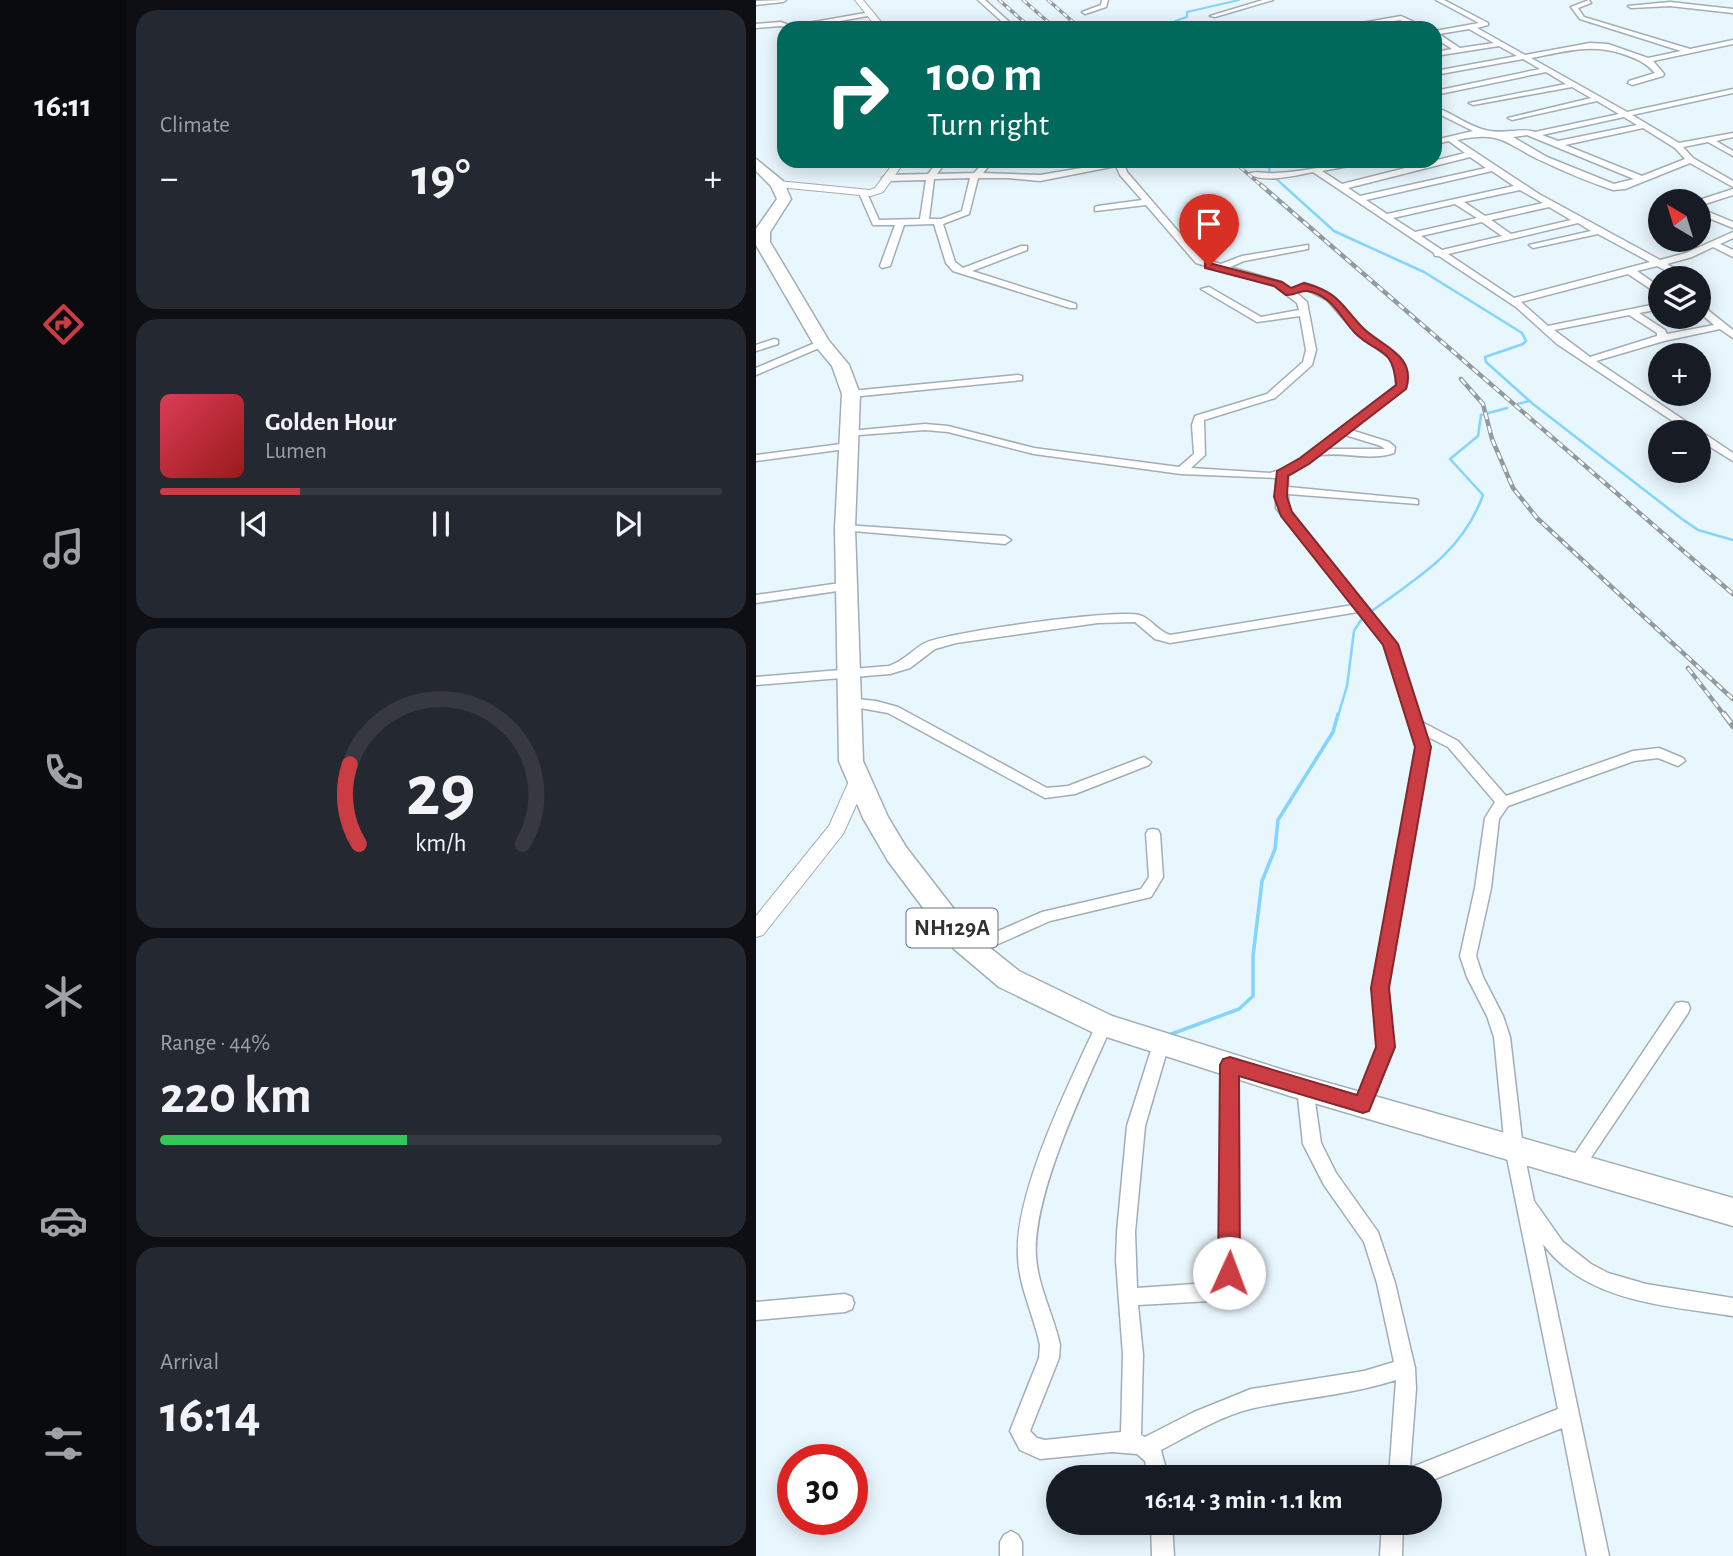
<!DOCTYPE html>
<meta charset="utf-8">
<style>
:root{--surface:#171b24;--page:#242831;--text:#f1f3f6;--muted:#9ea1a6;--line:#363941;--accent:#cc3d43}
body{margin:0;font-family:"Alegreya Sans",sans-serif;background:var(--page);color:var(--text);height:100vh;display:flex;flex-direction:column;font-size:26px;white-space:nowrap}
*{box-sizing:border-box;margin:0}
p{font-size:23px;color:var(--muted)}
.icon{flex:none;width:38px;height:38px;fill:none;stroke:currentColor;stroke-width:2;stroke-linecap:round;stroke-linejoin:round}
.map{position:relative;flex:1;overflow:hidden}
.drawer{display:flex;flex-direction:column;gap:10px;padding:10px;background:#0d0f14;width:630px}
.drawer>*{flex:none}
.top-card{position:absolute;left:21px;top:21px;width:665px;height:147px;border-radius:21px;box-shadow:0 4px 18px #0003;background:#00695c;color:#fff;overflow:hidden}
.needle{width:46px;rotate:322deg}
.tools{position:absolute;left:892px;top:189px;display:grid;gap:14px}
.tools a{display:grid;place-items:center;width:63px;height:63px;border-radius:50%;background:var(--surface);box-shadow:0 4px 18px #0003;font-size:35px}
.speed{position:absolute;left:21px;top:1444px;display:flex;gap:14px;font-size:35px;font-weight:700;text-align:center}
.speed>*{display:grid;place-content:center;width:91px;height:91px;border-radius:50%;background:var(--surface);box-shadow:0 4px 18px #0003;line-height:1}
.speed .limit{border:10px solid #d22;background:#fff;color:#111}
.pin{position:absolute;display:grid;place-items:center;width:60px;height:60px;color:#fff;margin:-72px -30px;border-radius:50% 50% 50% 0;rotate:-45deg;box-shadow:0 0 7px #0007}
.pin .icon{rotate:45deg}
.me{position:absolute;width:77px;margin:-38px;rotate:2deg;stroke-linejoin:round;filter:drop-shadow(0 0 5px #0008)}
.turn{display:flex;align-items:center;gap:24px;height:147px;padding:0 35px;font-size:32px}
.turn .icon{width:91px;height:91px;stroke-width:2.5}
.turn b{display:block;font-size:49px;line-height:60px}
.big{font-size:52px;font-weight:700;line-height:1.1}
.drawer .card{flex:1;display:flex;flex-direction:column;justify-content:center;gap:10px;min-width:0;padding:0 24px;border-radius:21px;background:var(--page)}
.drawer .dial{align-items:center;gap:0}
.dial svg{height:182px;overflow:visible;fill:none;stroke:var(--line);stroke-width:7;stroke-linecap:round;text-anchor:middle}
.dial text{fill:var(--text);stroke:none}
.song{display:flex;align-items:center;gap:21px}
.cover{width:84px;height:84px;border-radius:10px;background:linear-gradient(135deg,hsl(350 70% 55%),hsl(0 70% 35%))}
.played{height:7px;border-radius:4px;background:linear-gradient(90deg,var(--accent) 25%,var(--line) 25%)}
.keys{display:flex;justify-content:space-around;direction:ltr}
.heat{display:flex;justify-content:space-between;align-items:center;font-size:38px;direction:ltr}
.charge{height:10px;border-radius:5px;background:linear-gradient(90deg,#34c759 44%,var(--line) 0)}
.trip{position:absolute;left:290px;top:1465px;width:396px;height:70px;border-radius:35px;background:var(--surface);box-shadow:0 4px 18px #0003;font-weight:700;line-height:70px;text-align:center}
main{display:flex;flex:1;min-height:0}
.dock{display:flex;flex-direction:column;width:126px;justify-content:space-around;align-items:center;background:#090b0e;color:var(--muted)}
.dock .icon{width:49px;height:49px}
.dock .on{color:var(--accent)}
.dock b{font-size:32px;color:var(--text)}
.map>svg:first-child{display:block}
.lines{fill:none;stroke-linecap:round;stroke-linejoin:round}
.stream-far2{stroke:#84d4fe;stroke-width:2}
.stream-far1{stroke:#84d4fe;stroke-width:2.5}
.stream{stroke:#84d4fe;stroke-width:3.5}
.minor-casing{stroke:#a2aeb5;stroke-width:3}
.tertiary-casing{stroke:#a2aeb5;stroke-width:2}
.trunk-casing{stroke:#a2aeb5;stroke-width:3}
.minor{fill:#fff;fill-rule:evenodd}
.tertiary{fill:#fff;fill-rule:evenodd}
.trunk{fill:#fff;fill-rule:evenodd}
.rail-far2-casing{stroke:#909a9f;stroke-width:3.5}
.rail-far1-casing{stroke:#909a9f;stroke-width:4.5}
.rail-casing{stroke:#909a9f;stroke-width:6}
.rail-far2{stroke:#fff;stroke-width:2;stroke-dasharray:5;stroke-linecap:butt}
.rail-far1{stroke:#fff;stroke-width:2.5;stroke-dasharray:7;stroke-linecap:butt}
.rail{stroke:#fff;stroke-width:3.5;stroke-dasharray:11;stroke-linecap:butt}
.route{fill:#cc3d43;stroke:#85282c;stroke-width:2}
.labels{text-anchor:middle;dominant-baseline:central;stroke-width:5;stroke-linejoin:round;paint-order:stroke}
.shield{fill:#fff;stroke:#6c7072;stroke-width:2}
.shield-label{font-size:23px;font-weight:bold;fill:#2d3235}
</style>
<main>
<nav class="dock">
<b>16:11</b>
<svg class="icon on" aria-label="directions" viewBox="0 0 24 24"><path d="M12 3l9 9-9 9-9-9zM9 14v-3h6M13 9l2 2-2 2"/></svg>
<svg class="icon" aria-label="music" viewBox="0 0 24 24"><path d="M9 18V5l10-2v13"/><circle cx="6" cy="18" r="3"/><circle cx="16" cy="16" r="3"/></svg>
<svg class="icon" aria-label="phone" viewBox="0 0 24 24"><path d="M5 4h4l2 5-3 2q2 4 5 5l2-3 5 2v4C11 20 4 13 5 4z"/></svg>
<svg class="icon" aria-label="climate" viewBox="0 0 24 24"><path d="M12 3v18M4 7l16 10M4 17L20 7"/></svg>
<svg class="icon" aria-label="car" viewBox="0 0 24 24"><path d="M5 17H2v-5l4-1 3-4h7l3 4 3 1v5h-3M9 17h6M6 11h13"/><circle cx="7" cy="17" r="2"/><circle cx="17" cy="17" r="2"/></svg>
<svg class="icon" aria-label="filters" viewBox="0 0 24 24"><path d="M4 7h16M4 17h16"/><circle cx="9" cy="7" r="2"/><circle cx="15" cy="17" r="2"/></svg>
</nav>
<section class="drawer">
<div class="card"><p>Climate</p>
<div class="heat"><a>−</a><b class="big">19°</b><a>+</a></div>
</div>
<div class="card">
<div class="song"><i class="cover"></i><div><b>Golden Hour</b><p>Lumen</p></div></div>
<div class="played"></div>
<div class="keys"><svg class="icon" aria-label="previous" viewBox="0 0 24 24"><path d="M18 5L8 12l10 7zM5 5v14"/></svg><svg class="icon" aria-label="pause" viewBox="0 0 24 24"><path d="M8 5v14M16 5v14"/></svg><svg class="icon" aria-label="next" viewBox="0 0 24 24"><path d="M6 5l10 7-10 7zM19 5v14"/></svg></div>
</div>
<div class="card dial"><svg viewBox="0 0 100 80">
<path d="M14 69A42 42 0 1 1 86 69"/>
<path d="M14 69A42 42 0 0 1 10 34" stroke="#cc3d43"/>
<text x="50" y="56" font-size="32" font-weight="700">29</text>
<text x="50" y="72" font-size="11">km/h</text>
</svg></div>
<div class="card"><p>Range · 44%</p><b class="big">220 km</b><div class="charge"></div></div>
<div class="card"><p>Arrival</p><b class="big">16:14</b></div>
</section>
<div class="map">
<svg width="977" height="1556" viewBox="0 0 977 1556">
<rect width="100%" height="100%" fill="#e8f6fd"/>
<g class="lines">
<!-- stream-far2 -->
<path class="stream-far2" d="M434,28L419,21L431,17V12L483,0
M523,161L513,168L514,173L529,187"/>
<!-- stream-far1 -->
<path class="stream-far1" d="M527,185L578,231L668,272L766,333L770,341L767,344L729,357L730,362L777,404L926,519L942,530L977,540
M762,404L773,401
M617,610C663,577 707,551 727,495L694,459L722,436L725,415L751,408
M582,716L591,686L598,631L605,620"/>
<!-- stream -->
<path class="stream" d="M410,1036L483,1009L497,996V956L506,881L519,849L522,820L577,732L582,714"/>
<!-- minor casing -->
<g class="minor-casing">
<path id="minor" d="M30,0L27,2L0,5V1Z
M222,0H229L260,28H253Z
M346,0H352L350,7L329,14L326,12L345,5Z
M507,0H517L459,17L454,16Z
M680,0H688L732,23V25L721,28L769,55L834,43L852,44L892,58L925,51L824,19L815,7L833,0L835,3L822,8L828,17L934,49L977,40V44L897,61L908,74L907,76L876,85L872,83L873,81L899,73C889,62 881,59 867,54C833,43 809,52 775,58L871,112L977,89V93L876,115L923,143L977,133V137L960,141L977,151V156L952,142L927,147L937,158L977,181V187L934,163L869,189L857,190C833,182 809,172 786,161C749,144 747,130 701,140L783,194L904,260L930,253L977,232V238L964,244L977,250V257L957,247L936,257L911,264L935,278H924L901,266L881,271L905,288V296L872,274L765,302L792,326L905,303V309L883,313L909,330L911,334L958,325L943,312V283L946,284L953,311L977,330V338L964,329L908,341L840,361L977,453V461L943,440V432H933L801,344L760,307L683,256H679L678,253L557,172C537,176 510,183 492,174C500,170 509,174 519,173C553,172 585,161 619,161L566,171L586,184L709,153L693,141L679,144V140L717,131L679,112V107C696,113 712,126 729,130C747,135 766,127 779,132L863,114L841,101L756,120L752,118L835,98L816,87L717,105L713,103L810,84L790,72L679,95V91L784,69L767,59L679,75V71L761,56L743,46L679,56V52L696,49L679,38V31L723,23ZM713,29L738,43L704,48L683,34ZM868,117L881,125L802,141L786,135ZM887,128L919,148L929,159L886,176L809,145ZM771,135L878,179L858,184L791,157L757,137ZM714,157L730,168L604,196L592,188ZM736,171L758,186L631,214L610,200ZM764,190L787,203L729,216L708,202ZM699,204L721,218L659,232L637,218ZM793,207L815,220L755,234L735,220ZM726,222L746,236L686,250L665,236ZM822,223L835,231L773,245L777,248L842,234L894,262L758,298L692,254ZM873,315L901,333V336L834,357L798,330Z
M914,2L977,9V13L914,6L875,8L872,6Z
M115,12L117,15L46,28L24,26L0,28V24L25,22L35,26Z
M645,16L671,28H662L644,20L594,28H577Z
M410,23L421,28H382L385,26Z
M182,161H190L181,174L218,173L229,161H237L227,173L284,175L367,161L371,172L446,259L465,264L486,256L552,245V249L488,261L474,267L525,282L535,289L548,283C579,291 583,306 604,326C623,345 660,355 650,388L595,430L633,442L639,447L638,453C614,461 589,452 565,455C555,457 544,471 532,475V487L658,499L662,500V504L532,494V508L640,644L666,722L702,741L750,796L877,751L903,748L927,758L929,761L922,766L902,758L878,761L752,806L743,819L735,888L720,956L727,977L747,1016L754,1037L767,1148L778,1201L807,1242L835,1264L852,1273L890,1284L977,1298V1316C912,1306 829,1302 787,1244L853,1556H831L806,1428L674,1481V1477H633L640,1380C593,1395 545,1398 498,1408C466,1415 434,1435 405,1450L412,1477H392L389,1461L381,1454L356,1452L284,1459L264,1450L254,1431L283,1358L284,1345C278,1316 263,1287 262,1257C258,1193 313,1084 340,1025L342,1020L348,1018L354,1020L356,1025C330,1084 276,1194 280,1257C282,1287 298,1316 304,1345L303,1358L274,1431L281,1438L289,1440L365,1432L367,1355L360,1261L361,1232L371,1126L397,1044L399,1039L405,1037L411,1039L413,1044L389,1126L379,1232L381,1288L452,1283L464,1272L466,1065L468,1060L474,1058L480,1060L482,1065V1273L475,1289L455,1301L382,1305L387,1355L385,1435L389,1437L438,1412L495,1389L608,1371L638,1362L621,1283L608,1242L568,1185L547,1144L541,1088L543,1083L549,1081L555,1083L557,1088L565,1143L580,1173L622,1232L639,1283L659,1368L660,1389L654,1468L802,1409L749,1148L738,1037L731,1016L711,977L704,956L719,888L729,818L739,802L692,747L670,736L674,747L632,988L638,1047L613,1110L607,1112L601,1110L598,1105L622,1047L616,988L660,747L628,645L602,612L414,643L399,639L379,622L342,623L200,643L179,649L154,668L134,674L0,685V677L133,666C148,661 156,650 169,643C191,632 360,609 383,615C395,618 401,631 414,635L597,605L520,508V478L425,474L278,454L192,432L169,430L90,436L89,434L94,431L169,424L192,426L278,448L423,467L438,454L436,425L439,416L511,394L547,362L550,350L544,316L501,322L445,289L453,287L505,317L543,310L541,303L519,286L440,263L390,205L339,211V207L342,206L386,200L364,175L360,166L284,181L251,178H222L213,214L187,224L199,262L207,268L265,246H271V250L216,271L320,304V308H314L197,271L190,263L178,224L148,225L134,266L126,268L124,266L139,225H117L103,193L110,191L123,220L164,219L170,180L130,181L126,178L130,175L172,174ZM214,178L206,211L185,219H173L178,179ZM549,289L571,300L599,332L635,359L641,374V385L534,467L514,473L435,468L449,455L448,420L519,398L556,365L560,350L551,302L541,293ZM589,435L625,446L629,449H571Z
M977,189V195L946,205L943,206V201H940Z
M943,208L977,222V228L943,214Z
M18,339L22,340V344L0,351V345Z
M66,340L71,343L70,345L0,375V368Z
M262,375L266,376V380L95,397L90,394L95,391Z
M93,443L98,446L97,448L0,461V455Z
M89,525L249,536L255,540L249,544L85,530L83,528Z
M91,582L97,586L95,589L0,603V595Z
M92,698L120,701L142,707L291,788L312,786L388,757L395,762L393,765L319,794L289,798L132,713L87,705L85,702Z
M397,829L402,830L404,834L407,877L395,897L294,921L222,953L216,955L210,953L208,949L210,945L286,912L385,889L393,877L390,834L392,830Z
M926,1002L932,1003L934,1008L932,1013L826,1171L820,1174L814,1171L811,1166L814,1161L920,1003Z
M89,1294L96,1297L98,1303L96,1309L89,1312L0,1320V1302Z
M395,1522H416L418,1556H396Z
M626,1522H647L646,1556H624Z
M255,1531L262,1535L266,1542V1556H244V1542L248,1535Z"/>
</g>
<!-- tertiary casing -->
<g class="tertiary-casing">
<path id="tertiary" d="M99,0H107L130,28H121Z
M139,161H149L127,192L115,196L22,187L17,184L22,181L114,190L119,188Z
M102,775L111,781L87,834L7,935L0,937V916L73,826L93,781Z"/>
</g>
<!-- trunk casing -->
<g class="trunk-casing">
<path id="trunk" d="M0,159L27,181L35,199L14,232V242L73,341L93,365L104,394L99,528L107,761L132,817L150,847L218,935L263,971L356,1016L534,1072L977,1198V1226L534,1096L338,1033L243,987L198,949L132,861L107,818L83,761L79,528L86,394L76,366L57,343L0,245V229L21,199L15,186L0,171Z"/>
</g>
<!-- minor -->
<use href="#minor" class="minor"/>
<!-- tertiary -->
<use href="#tertiary" class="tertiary"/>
<!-- trunk -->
<use href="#trunk" class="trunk"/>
<!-- rail-far2 casing -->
<g class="rail-far2-casing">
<path id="rail-far2" d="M243,0L275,28
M267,0L299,28
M292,0L324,28
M477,161L507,187"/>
</g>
<!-- rail-far1 casing -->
<g class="rail-far1-casing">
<path id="rail-far1" d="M505,185L977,594
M705,379L727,404L736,439L757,488L781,518L977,699
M932,668L969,716"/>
</g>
<!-- rail casing -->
<g class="rail-casing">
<path id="rail" d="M968,714L977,726"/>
</g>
<!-- rail-far2 -->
<use href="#rail-far2" class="rail-far2"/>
<!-- rail-far1 -->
<use href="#rail-far1" class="rail-far1"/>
<!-- rail -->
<use href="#rail" class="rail"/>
</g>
<!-- route -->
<path class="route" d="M453,263L526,282L535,288L548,283C584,293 584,304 607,328C624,346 661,354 650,389L553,464L532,476L531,497L536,512L642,644L675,747L633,988L639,1047L613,1111L607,1113L483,1076L484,1273L481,1280L473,1282L466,1280L462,1273L464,1065L467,1059L474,1057L601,1095L620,1047L615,988L659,747L627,645L525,516L518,497L521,471L544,458L640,385C637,345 621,355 599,333C584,317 576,295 551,291C544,290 538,296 530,295L518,286L449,268V263Z"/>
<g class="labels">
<!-- shield labels -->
<rect class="shield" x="150.5" y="908.5" width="91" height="39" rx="5"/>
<g class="shield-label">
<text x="196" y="928">NH129A</text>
</g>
</g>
</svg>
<div class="tools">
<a><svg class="needle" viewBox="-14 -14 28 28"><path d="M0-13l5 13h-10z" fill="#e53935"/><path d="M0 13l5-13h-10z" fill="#9ea1a6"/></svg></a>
<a><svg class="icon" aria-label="layers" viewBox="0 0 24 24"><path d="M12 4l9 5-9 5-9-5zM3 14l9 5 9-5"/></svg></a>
<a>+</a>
<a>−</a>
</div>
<div class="speed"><div class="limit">30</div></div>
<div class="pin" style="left:453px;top:266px;background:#d93025"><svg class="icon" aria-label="arrive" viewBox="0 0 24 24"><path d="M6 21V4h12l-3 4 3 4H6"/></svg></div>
<svg class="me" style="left:473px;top:1273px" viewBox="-20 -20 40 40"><circle r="19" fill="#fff"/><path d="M0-13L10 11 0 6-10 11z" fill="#cc3d43"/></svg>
<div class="trip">16:14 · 3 min · 1.1 km</div>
<div class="top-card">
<div class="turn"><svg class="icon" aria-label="right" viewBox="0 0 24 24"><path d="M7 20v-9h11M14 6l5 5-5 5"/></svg><div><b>100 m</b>Turn right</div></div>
</div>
</div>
</main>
